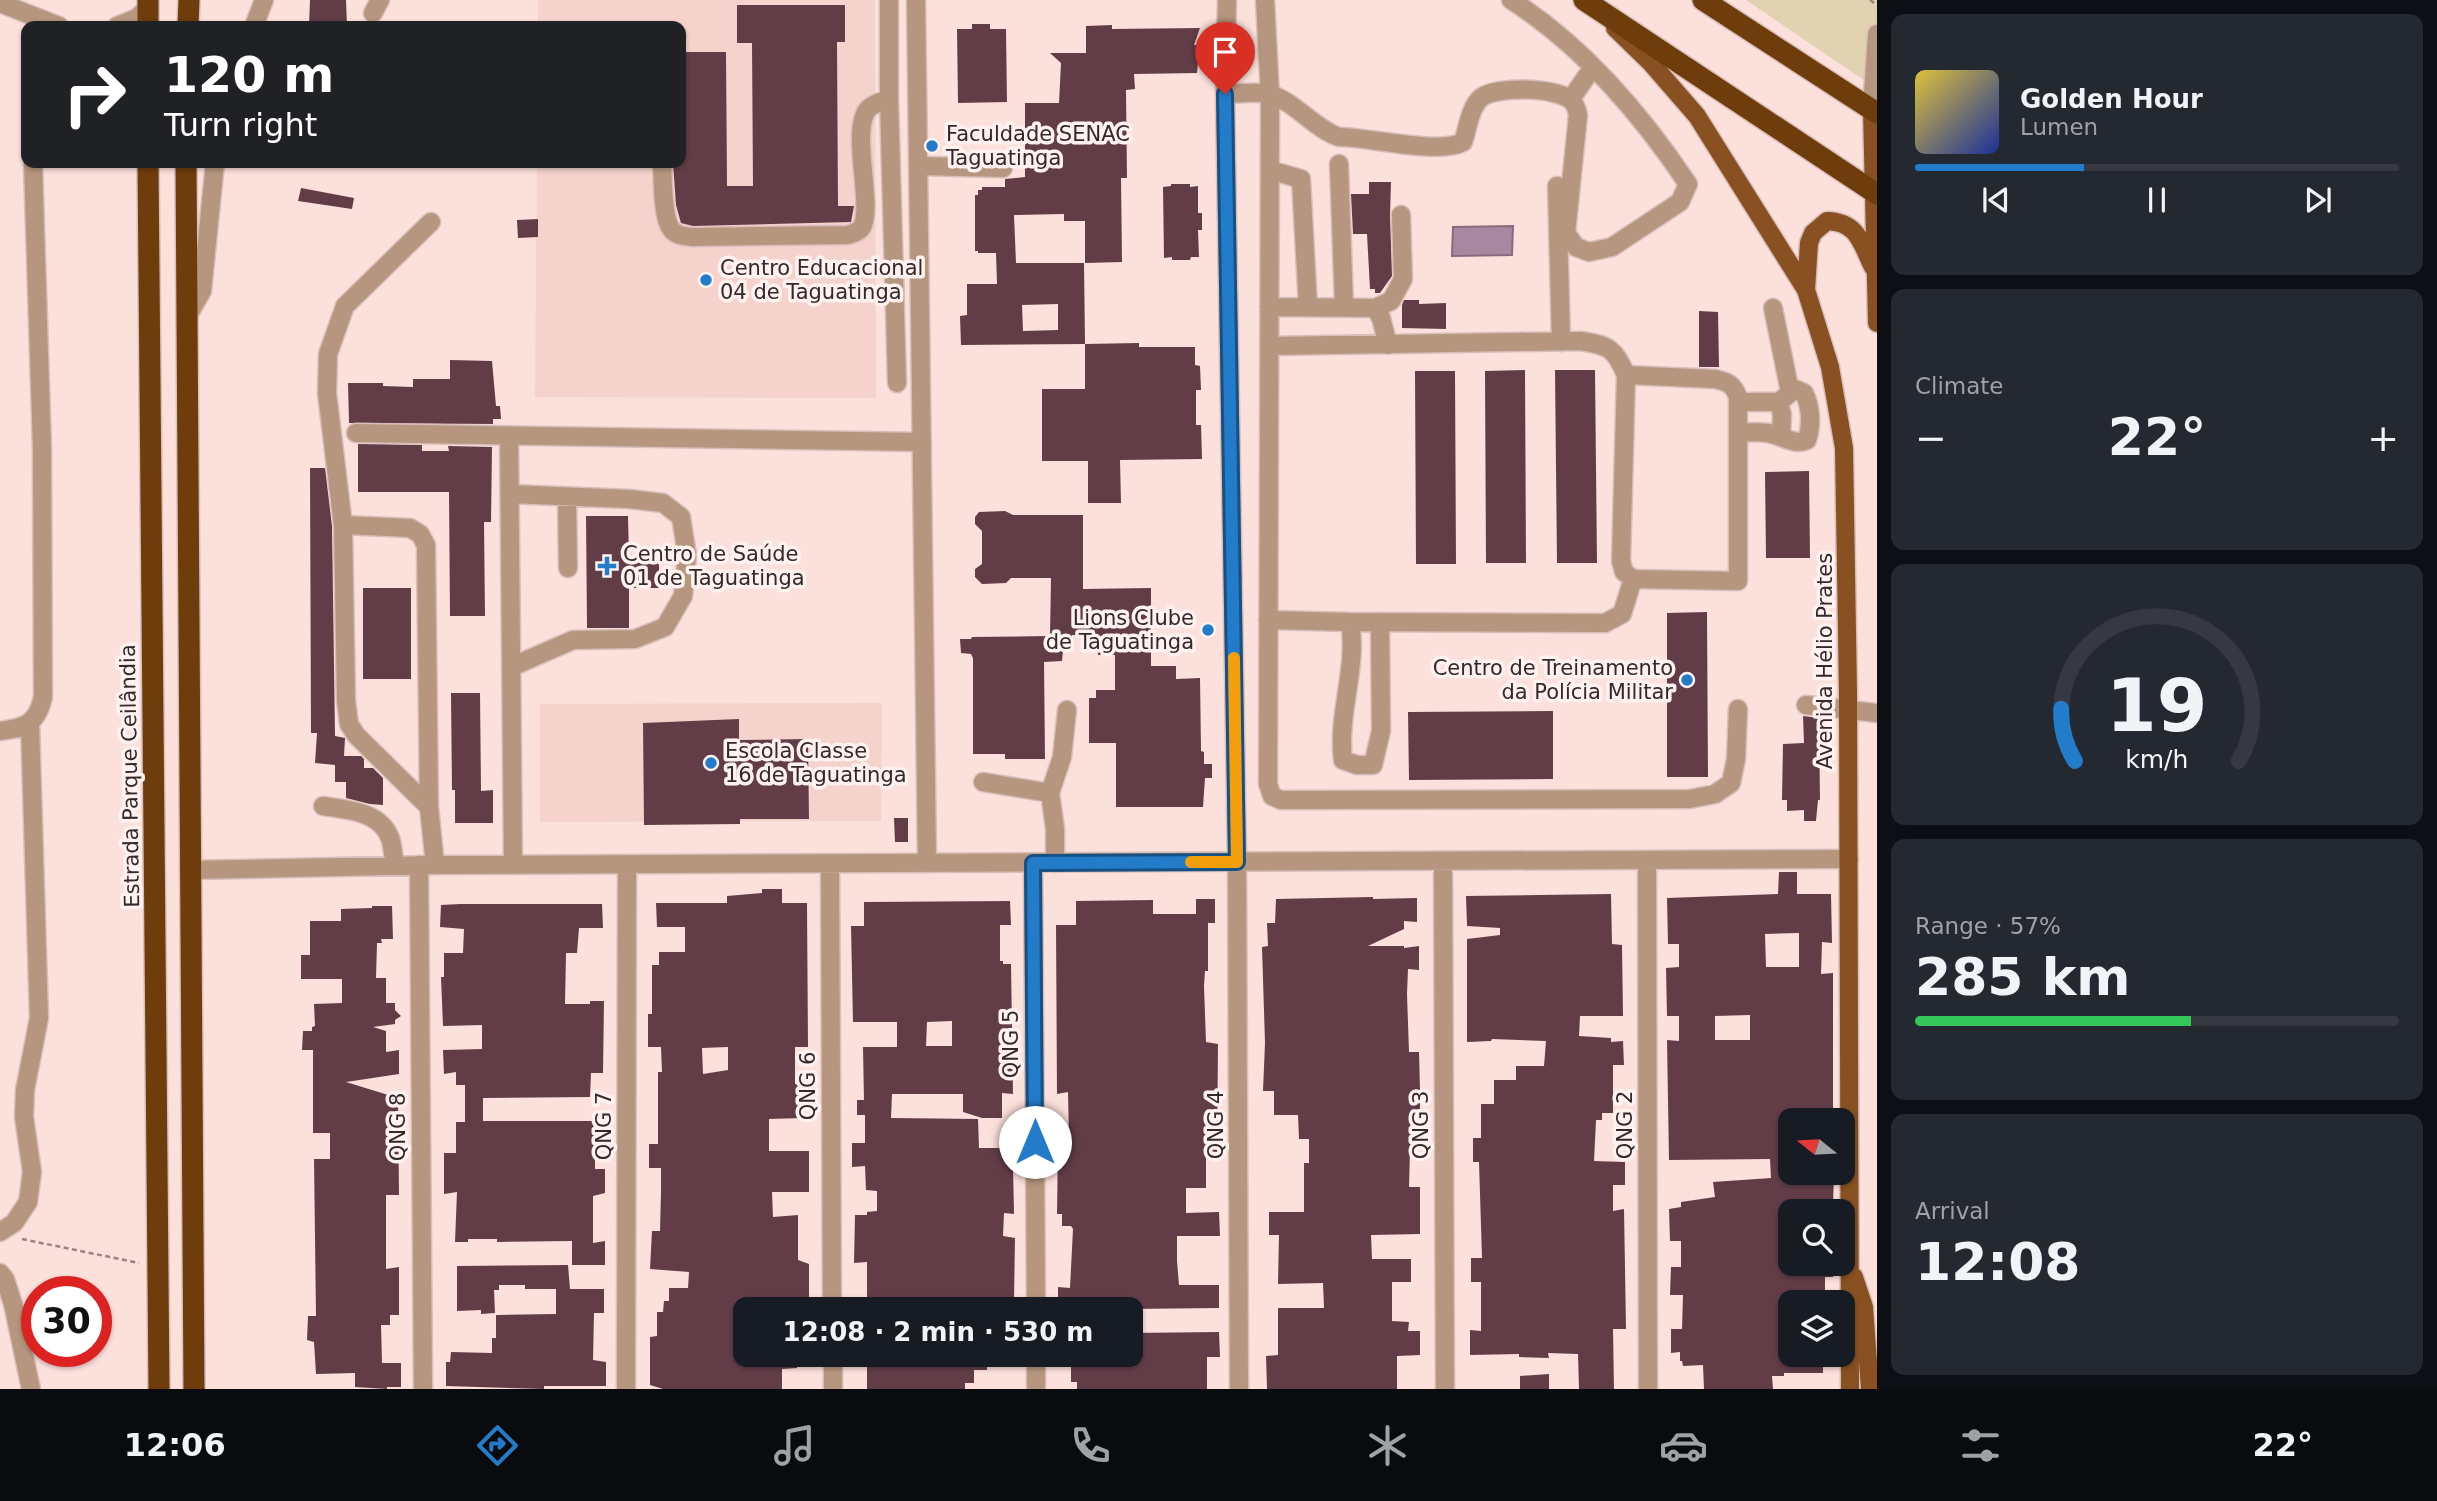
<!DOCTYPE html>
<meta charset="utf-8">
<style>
:root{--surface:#171b24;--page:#242831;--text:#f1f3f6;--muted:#9ea1a6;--line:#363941;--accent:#237cc9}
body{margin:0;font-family:"DejaVu Sans",sans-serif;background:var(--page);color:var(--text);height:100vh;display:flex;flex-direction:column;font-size:26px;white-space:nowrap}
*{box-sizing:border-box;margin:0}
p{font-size:23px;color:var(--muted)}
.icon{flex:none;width:38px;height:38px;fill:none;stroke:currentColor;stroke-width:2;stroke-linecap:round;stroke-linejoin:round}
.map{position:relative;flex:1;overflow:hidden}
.sheet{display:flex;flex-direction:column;gap:14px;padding:14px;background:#0d0f14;width:560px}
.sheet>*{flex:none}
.guide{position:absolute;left:21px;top:21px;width:665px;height:147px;border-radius:14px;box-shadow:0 2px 5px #0004;background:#202124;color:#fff;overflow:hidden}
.needle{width:46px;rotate:288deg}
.fabs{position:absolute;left:1778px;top:1108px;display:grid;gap:14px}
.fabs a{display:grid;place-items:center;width:77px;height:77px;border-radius:14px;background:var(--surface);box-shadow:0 2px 5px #0004;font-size:35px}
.speed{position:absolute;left:21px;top:1276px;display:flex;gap:14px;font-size:35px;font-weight:700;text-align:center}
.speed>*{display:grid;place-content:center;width:91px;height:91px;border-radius:50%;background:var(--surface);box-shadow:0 2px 5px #0004;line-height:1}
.speed .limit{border:10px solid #d22;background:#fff;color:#111}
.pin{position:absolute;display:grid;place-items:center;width:60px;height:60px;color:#fff;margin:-72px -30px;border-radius:50% 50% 50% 0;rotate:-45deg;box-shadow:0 0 7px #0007}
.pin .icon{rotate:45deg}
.me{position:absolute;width:77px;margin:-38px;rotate:0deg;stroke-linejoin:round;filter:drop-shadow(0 0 5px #0008)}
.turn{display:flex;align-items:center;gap:24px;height:147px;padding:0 28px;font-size:32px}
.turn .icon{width:91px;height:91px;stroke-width:2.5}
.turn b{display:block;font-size:49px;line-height:60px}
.big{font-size:52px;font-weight:700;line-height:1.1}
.sheet .card{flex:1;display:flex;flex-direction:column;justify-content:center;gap:10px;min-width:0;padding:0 24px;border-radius:14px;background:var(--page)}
.sheet .dial{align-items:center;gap:0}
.dial svg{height:182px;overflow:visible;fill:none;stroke:var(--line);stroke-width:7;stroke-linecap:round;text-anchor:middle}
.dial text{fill:var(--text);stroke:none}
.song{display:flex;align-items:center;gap:21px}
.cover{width:84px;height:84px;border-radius:10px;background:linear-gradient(135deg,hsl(50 70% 55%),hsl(230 70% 35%))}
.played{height:7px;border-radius:4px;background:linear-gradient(90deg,var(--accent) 35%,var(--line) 35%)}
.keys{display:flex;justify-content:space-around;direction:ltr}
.heat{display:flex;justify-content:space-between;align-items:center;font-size:38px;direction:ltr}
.charge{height:10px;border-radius:5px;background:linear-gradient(90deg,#34c759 57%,var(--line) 0)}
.trip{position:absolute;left:733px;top:1297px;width:410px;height:70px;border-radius:14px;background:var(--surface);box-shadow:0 2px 5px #0004;font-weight:700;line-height:70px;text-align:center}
.tab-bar{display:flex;height:112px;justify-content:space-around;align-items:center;background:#090b0e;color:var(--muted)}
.tab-bar .icon{width:49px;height:49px}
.tab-bar .on{color:var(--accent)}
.tab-bar b{font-size:32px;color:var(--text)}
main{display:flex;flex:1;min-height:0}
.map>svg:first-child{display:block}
.built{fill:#f6d2cc}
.green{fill:#e1d2b2}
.water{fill:#a887a1;stroke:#856b7d;stroke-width:2}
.building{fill:#623d48;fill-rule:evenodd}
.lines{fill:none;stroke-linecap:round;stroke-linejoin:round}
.minor-casing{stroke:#d8bfbb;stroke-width:21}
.major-casing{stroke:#d8bfbb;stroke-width:21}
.highway-casing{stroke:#d8bfbb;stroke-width:24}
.path{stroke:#988582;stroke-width:2.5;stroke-dasharray:5 3.5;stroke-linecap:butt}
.minor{stroke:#b6967e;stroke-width:18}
.major{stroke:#895121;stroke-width:18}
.highway{stroke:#6f3c0c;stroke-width:21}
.route-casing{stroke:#175183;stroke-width:18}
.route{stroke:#237cc9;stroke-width:12}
.slow{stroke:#f59e0b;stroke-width:12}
.poi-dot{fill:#237cc9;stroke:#fdf2f0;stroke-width:2.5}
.labels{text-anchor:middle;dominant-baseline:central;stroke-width:7;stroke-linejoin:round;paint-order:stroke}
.poi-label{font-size:21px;fill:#342928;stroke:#fdf2f0;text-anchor:start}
.street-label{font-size:21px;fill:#342928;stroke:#fdf2f0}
</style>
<main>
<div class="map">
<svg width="1877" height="1389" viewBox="0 0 1877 1389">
<rect width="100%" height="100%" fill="#fce0db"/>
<!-- built -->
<path class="built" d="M538,0H875L876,398L535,397L537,163H681V26H538Z
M882,703L881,821L540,822V704Z"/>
<!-- green -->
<path class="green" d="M1746,0H1877V89Z"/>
<!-- water -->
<path class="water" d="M1513,226L1512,255L1452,256L1453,227Z"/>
<!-- building -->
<path class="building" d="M310,0H346L347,26H309Z
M737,5H845V42H837L838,206H854L851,222L693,226L681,223L676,205L673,163H681V52H726L727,186H753L752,43H737Z
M972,24H990V29H1006L1007,102L958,103L957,29H972Z
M1112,25V29L1200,28L1194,45H1197L1199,51L1197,73L1134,74L1135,89L1126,90L1127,178H1121L1122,262L1085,263V221H1064V214L1014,215L1016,263H1084L1085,344L961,345L960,316L967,315V284H997L996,253H978V251H975V195H978V190H982V187H1005V179L1025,177V103H1059L1061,63L1050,53H1086V26ZM1058,304V330L1023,331L1022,305Z
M1369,182H1391L1390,215L1392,276L1380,293H1375V289H1370L1367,234H1353L1351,194H1369Z
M1171,184H1190V187L1198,186V213H1202V230H1198L1199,257H1191L1190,260H1172V257L1164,258L1163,187L1171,186Z
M301,188L354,198L352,209L298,201Z
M538,219V237L518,238L517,220Z
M1404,300H1419V304L1446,303V329L1402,328V305Z
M1699,311L1718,312L1719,367H1699Z
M1139,343V347H1195V365L1200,366L1201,390H1196V425H1201L1202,459L1120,460L1121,503H1088V461H1042V389H1085V344Z
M450,360L492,361L496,406H500L501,419H493V424L349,423L348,383H383V386L413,387V379H450Z
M1525,370L1526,563H1486L1485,371Z
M1555,370H1595L1597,563H1557Z
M1415,371H1455L1456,564H1416Z
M358,444L422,445V451H449L448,446L492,447L491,522H484L485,616H450L449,492H358Z
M310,468H325L332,526L335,736L345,738L344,756H361L364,759V768H373L383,778V805L370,804L346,798V782H335V765L315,763L317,733H311Z
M1809,471L1810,558H1766L1765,472Z
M1005,511L1013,515H1083V589L1151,588V666H1176V679L1200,678L1201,751L1204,752V764H1212V778H1205L1203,807H1116V743H1089V698H1096V690H1115V655H1098V635H1072V651H1063L1062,661L1044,662L1045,759H1005V754H973V658L971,654L961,653L960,639H971L972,637L1050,636L1051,578H1011L1006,583L982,584L975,577V569L982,564V531L975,524V517L979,512Z
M586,516H628L629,559H659V588H629V628H587Z
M363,588H411V679H363Z
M1707,612L1708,777H1667V613Z
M451,693H480L481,791L493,790V823H455V790H452Z
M1553,711V779L1409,780L1408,712Z
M1803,716L1819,718L1820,800H1818L1816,821H1804V810L1787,811V800H1782L1783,744L1804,743Z
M739,719V740L808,739L809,819H740V824L644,825L643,723Z
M894,818H908V842H895Z
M1779,872H1797V894H1831L1832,943L1822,942L1821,974L1833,973V1111H1822V1120H1790V1135H1787V1164H1790V1172H1834L1833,1207H1826V1211H1790V1264H1833V1277H1825V1302H1790V1354H1823V1373H1784V1376H1772L1773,1389H1704L1703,1365L1683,1366L1682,1361H1680V1352L1671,1353V1329H1682L1683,1295H1670L1671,1267H1681V1241H1670L1669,1209L1681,1207V1202L1715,1197L1713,1182L1771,1178L1770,1159L1669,1160L1667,1040L1679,1041V1016H1667L1666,968L1679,967V944H1668L1667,898L1778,894ZM1799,933V967H1766L1765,934ZM1750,1015V1040H1715V1016Z
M762,889H782V903H807L808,1047H795V1084H804L805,1089L804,1118L769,1119V1151H809V1192H772L773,1217L798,1215V1260L809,1264V1309H746V1354H797V1368L782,1369V1389H663L650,1385V1337L657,1336V1312H663L664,1301H669V1288H688L689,1272L650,1269L652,1231H660L661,1192V1168H649V1144H658V1072H662L661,1047H648V1014H652V965H659V952H685V927H657L656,903H727V896L762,893ZM728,1047V1070L703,1074L702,1048Z
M1611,894L1612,944L1622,945L1623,1016H1580L1579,1036L1611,1038V1042L1623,1041L1624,1065H1613V1113H1602V1120H1596L1594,1161L1625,1162V1185H1613V1211L1624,1209L1626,1329H1613L1614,1389H1579L1578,1354L1548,1353L1549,1358L1519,1357V1354L1470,1355V1330L1481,1331V1282H1471V1258H1482L1479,1162H1473V1138H1481V1104H1494V1080H1516V1066H1544L1546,1041L1492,1039L1491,1041L1467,1042V939L1500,935V928L1467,926L1466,896Z
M1373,897V899L1417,898V922L1404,921V929L1368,946H1404V948L1419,946V970L1408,969L1407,994L1409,1052H1419L1420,1090V1115L1414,1113V1149H1410L1409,1187H1420V1234L1371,1235L1372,1259H1411V1282H1392V1321L1409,1322L1408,1331H1420V1355L1397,1356V1389H1267L1266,1356L1278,1355V1308H1324L1323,1283L1278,1284L1279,1235H1269V1212H1304V1163H1309V1139H1299L1298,1115H1274V1091H1263L1265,1043L1262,947L1268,946L1267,923H1275L1276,899Z
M1196,899H1215V923H1208V971H1205L1204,986L1206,1042L1218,1044L1217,1152L1206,1151V1188H1186V1213L1219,1212L1220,1236H1177V1261L1179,1285H1219V1308L1130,1309H1125V1307L1058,1306V1287L1070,1288L1073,1229L1071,1226H1062V1214H1057L1058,1142L1069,1140L1068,1092L1057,1094L1056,925H1076V901L1153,900V914H1196Z
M1010,901L1011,925H1000V961H1003V964H1011L1013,1094L1002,1093V1118H982L963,1112V1094H892L891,1118L978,1119L979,1148H1007V1164L1013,1166L1014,1214L1004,1213L1003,1236L1015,1238L1014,1300H972V1309H867V1262L854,1263L855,1215H867V1212L877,1211V1191L866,1190L865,1166L852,1167V1143H865V1115H857V1100H864L863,1047H897V1022H853L851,926H864V902ZM952,1021V1046H926L927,1022Z
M460,904H602L603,928H579L577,953H566L565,1004H590V1001H604L603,1073H591L590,1097L483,1098V1121H605V1145H595V1169H605V1193L593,1196V1243L605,1241V1265H572V1241L497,1242V1239H468V1242H455L457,1192L444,1194V1153H456V1122H465V1085H456V1072L444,1074L443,1050L482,1049V1025L443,1026L441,977H444V953H463L464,929L440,927L441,905Z
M372,906H392L393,939H381L382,943H377L376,978H386V1003H395V1010L401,1016L395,1020V1024L373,1027L386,1031V1052L399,1050V1074L346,1082L398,1098L399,1195H386V1269L399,1267V1315H390V1325H381L382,1363H401V1387H387V1389L355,1387V1373L316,1374L314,1342L307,1340L308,1316H316L314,1159H330V1133H313V1050H302L303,1031H312V1027L315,1026L314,1004L342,1003V979H301V955H310V921H341V909L372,908Z
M568,1265L570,1289H604V1313H594L593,1360L606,1362V1386H544V1389L446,1386V1362H450L451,1352L492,1353V1338H496V1315L556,1314V1289H525V1285H499V1290H494L495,1313L481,1314V1310L457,1311V1266Z
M1219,1332L1220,1357H1207V1389H1077V1382H1071V1354H1130V1333Z
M867,1354H987V1370H974V1383H965V1389H867Z
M1549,1374V1389H1520V1376Z"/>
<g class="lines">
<!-- minor casing -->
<g class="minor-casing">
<path id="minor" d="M889,0V99L897,383
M916,0L927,863
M1227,0L1225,94L1237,862L1239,1389
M1265,0L1270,95L1268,784L1272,796L1281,800L1690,799L1715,794L1731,783L1736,759L1738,709
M0,3L59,26
M373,13L380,0
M117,26L137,18L148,8
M254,26L264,0
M1225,94C1239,94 1255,91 1269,94C1296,102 1313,128 1339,137C1369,137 1439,155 1463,142C1468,128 1470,106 1482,97C1497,86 1558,87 1572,101C1576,105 1577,110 1578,115L1566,233L1576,247L1589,252L1612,247L1680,202L1688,184C1641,114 1582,45 1511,0
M1571,99L1593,67
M1872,110L1877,34
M662,163C663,179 662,216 671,229C676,236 685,236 692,237L848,235C854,233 859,232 862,227C874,204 849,128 869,108C875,103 883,101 889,99
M1339,164L1344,306
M919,166L1003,168
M1270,170L1301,179L1308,307
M1557,186L1561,342
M1269,307L1375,308L1381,318L1388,345
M1375,308L1391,301L1403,279L1401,215
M1773,308L1790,392
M187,317L202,291L215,163
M1269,346L1580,341C1608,345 1615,348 1626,375L1621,561L1624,572L1633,579L1738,581V397C1733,384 1728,382 1715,379L1626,375
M1738,402H1779L1795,389L1804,393C1811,407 1812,425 1807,440C1794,446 1781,435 1768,433C1758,432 1748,432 1738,432
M1779,402L1782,415L1781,437
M356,433L922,442
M509,436L513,864
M510,494L629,499L663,503L681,517L687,555L683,596L665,627L635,639L573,640L511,667
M567,497L568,568
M343,525L410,528L420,534L426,545L429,807L435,865
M1268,620L1350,622C1358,668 1337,714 1343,760L1357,765H1373L1381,731L1380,622
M1350,622L1605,623L1622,614L1633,579
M1806,705L1877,713
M0,731C25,728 37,724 43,697L42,449L33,163
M983,782L1050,793
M323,806C347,810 380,811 390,838C393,846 393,857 395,865
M429,807L356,735L349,724L346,700L343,525L327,393L328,354L345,306L431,222
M1647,860L1648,1389
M1443,861L1445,1389
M830,863L832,1309
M1033,863L1036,1309
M1055,863V829L1050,793L1062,757L1067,710
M419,865L423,1389
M189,870L435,865L1849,859
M0,1232L14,1223L28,1202L32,1172L24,1117L25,1090L39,1018L30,724
M0,1273L5,1279L13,1304L31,1389
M833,1354V1389
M1036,1354V1389
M626,1389L627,864"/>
</g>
<!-- major casing -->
<g class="major-casing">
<path id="major" d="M1615,28L1651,63L1697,116L1806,290L1830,367L1844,448L1848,693L1850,1389
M1872,110L1877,323
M1806,290L1809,243L1813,233L1827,221C1858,222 1861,243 1873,267
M1854,1277L1864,1307L1870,1389"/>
</g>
<!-- highway casing -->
<g class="highway-casing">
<path id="highway" d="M1584,0L1877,194
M1703,0L1877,113
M148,26V0
M188,26L189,0
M148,163L159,1389
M186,163L194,1389"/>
</g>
<!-- path -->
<path class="path" d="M1870,0L1877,5
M22,1239L139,1263"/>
<!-- minor -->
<use href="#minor" class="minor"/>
<!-- major -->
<use href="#major" class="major"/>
<!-- highway -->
<use href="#highway" class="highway"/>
</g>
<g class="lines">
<!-- route casing -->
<g class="route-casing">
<path id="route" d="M1035,1142L1033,863L1237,862L1225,94"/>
</g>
<!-- route -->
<use href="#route" class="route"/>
<!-- slow -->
<path class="slow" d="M1191,862H1237L1234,658"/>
</g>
<!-- markers -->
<g class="poi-dot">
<circle cx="932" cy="146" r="7"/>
<circle cx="706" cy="280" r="7"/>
<path d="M603.5 555.5h7v7h7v7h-7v7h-7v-7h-7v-7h7z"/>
<circle cx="1208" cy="630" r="7"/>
<circle cx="1687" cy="680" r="7"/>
<circle cx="711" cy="763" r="7"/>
</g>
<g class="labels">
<!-- poi labels -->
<g class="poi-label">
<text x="946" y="134">Faculdade SENAC<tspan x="946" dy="24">Taguatinga</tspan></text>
<text x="720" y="268">Centro Educacional<tspan x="720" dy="24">04 de Taguatinga</tspan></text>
<text x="623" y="554">Centro de Saúde<tspan x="623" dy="24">01 de Taguatinga</tspan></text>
<text x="1194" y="618" text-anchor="end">Lions Clube<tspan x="1194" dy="24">de Taguatinga</tspan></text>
<text x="1673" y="668" text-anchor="end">Centro de Treinamento<tspan x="1673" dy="24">da Polícia Militar</tspan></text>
<text x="725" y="751">Escola Classe<tspan x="725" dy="24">16 de Taguatinga</tspan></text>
</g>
<!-- street labels -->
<g class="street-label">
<text transform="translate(1825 661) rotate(-90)">Avenida Hélio Prates</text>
<text transform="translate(130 776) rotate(-91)">Estrada Parque Ceilândia</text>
<text transform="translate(1011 1044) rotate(-90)">QNG 5</text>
<text transform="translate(808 1086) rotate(-90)">QNG 6</text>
<text transform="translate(1216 1125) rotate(-90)">QNG 4</text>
<text transform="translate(1421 1125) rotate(-90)">QNG 3</text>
<text transform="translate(1625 1125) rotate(-90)">QNG 2</text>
<text transform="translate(604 1126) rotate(-90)">QNG 7</text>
<text transform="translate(398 1127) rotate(-90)">QNG 8</text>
</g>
</g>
</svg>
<div class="fabs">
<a><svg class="needle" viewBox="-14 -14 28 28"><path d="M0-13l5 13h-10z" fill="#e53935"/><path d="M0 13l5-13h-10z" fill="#9ea1a6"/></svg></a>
<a><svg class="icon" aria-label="search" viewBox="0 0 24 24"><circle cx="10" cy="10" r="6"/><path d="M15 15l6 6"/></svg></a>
<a><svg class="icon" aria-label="layers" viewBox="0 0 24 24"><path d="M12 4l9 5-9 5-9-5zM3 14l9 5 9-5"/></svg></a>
</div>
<div class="speed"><div class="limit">30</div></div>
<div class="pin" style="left:1225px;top:94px;background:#d93025"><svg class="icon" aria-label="arrive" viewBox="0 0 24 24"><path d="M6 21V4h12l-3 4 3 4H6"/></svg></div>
<svg class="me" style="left:1035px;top:1142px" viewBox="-20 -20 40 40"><circle r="19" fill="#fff"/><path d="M0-13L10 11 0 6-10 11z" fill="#237cc9"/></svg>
<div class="trip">12:08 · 2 min · 530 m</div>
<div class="guide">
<div class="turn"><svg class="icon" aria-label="right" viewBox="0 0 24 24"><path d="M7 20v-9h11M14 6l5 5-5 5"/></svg><div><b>120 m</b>Turn right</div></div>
</div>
</div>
<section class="sheet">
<div class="card">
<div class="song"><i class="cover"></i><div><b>Golden Hour</b><p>Lumen</p></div></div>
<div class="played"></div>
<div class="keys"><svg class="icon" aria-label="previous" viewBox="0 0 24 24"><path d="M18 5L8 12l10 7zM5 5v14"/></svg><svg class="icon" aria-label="pause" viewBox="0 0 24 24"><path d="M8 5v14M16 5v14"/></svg><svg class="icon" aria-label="next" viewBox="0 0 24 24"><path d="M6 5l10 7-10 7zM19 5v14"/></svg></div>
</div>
<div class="card"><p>Climate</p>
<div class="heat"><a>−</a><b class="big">22°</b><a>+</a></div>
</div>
<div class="card dial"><svg viewBox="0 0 100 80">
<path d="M14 69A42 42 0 1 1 86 69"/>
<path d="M14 69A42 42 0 0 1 8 46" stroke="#237cc9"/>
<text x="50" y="56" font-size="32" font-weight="700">19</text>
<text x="50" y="72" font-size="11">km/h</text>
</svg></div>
<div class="card"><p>Range · 57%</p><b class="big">285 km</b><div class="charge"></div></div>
<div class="card"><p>Arrival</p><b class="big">12:08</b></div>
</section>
</main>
<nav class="tab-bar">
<b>12:06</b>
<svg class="icon on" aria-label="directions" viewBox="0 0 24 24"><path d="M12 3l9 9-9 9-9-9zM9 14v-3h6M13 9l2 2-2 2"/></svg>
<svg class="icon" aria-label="music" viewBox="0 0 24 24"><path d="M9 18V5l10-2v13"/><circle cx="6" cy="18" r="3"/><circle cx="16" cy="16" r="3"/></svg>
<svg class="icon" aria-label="phone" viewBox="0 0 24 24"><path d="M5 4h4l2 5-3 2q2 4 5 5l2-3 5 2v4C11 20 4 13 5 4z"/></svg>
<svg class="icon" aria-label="climate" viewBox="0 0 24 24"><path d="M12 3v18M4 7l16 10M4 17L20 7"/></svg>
<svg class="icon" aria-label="car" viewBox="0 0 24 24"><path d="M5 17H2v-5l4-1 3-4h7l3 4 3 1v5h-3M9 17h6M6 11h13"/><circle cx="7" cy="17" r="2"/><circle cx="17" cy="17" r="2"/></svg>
<svg class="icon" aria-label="filters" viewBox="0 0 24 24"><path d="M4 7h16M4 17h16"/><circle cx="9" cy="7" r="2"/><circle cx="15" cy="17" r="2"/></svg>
<b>22°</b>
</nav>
